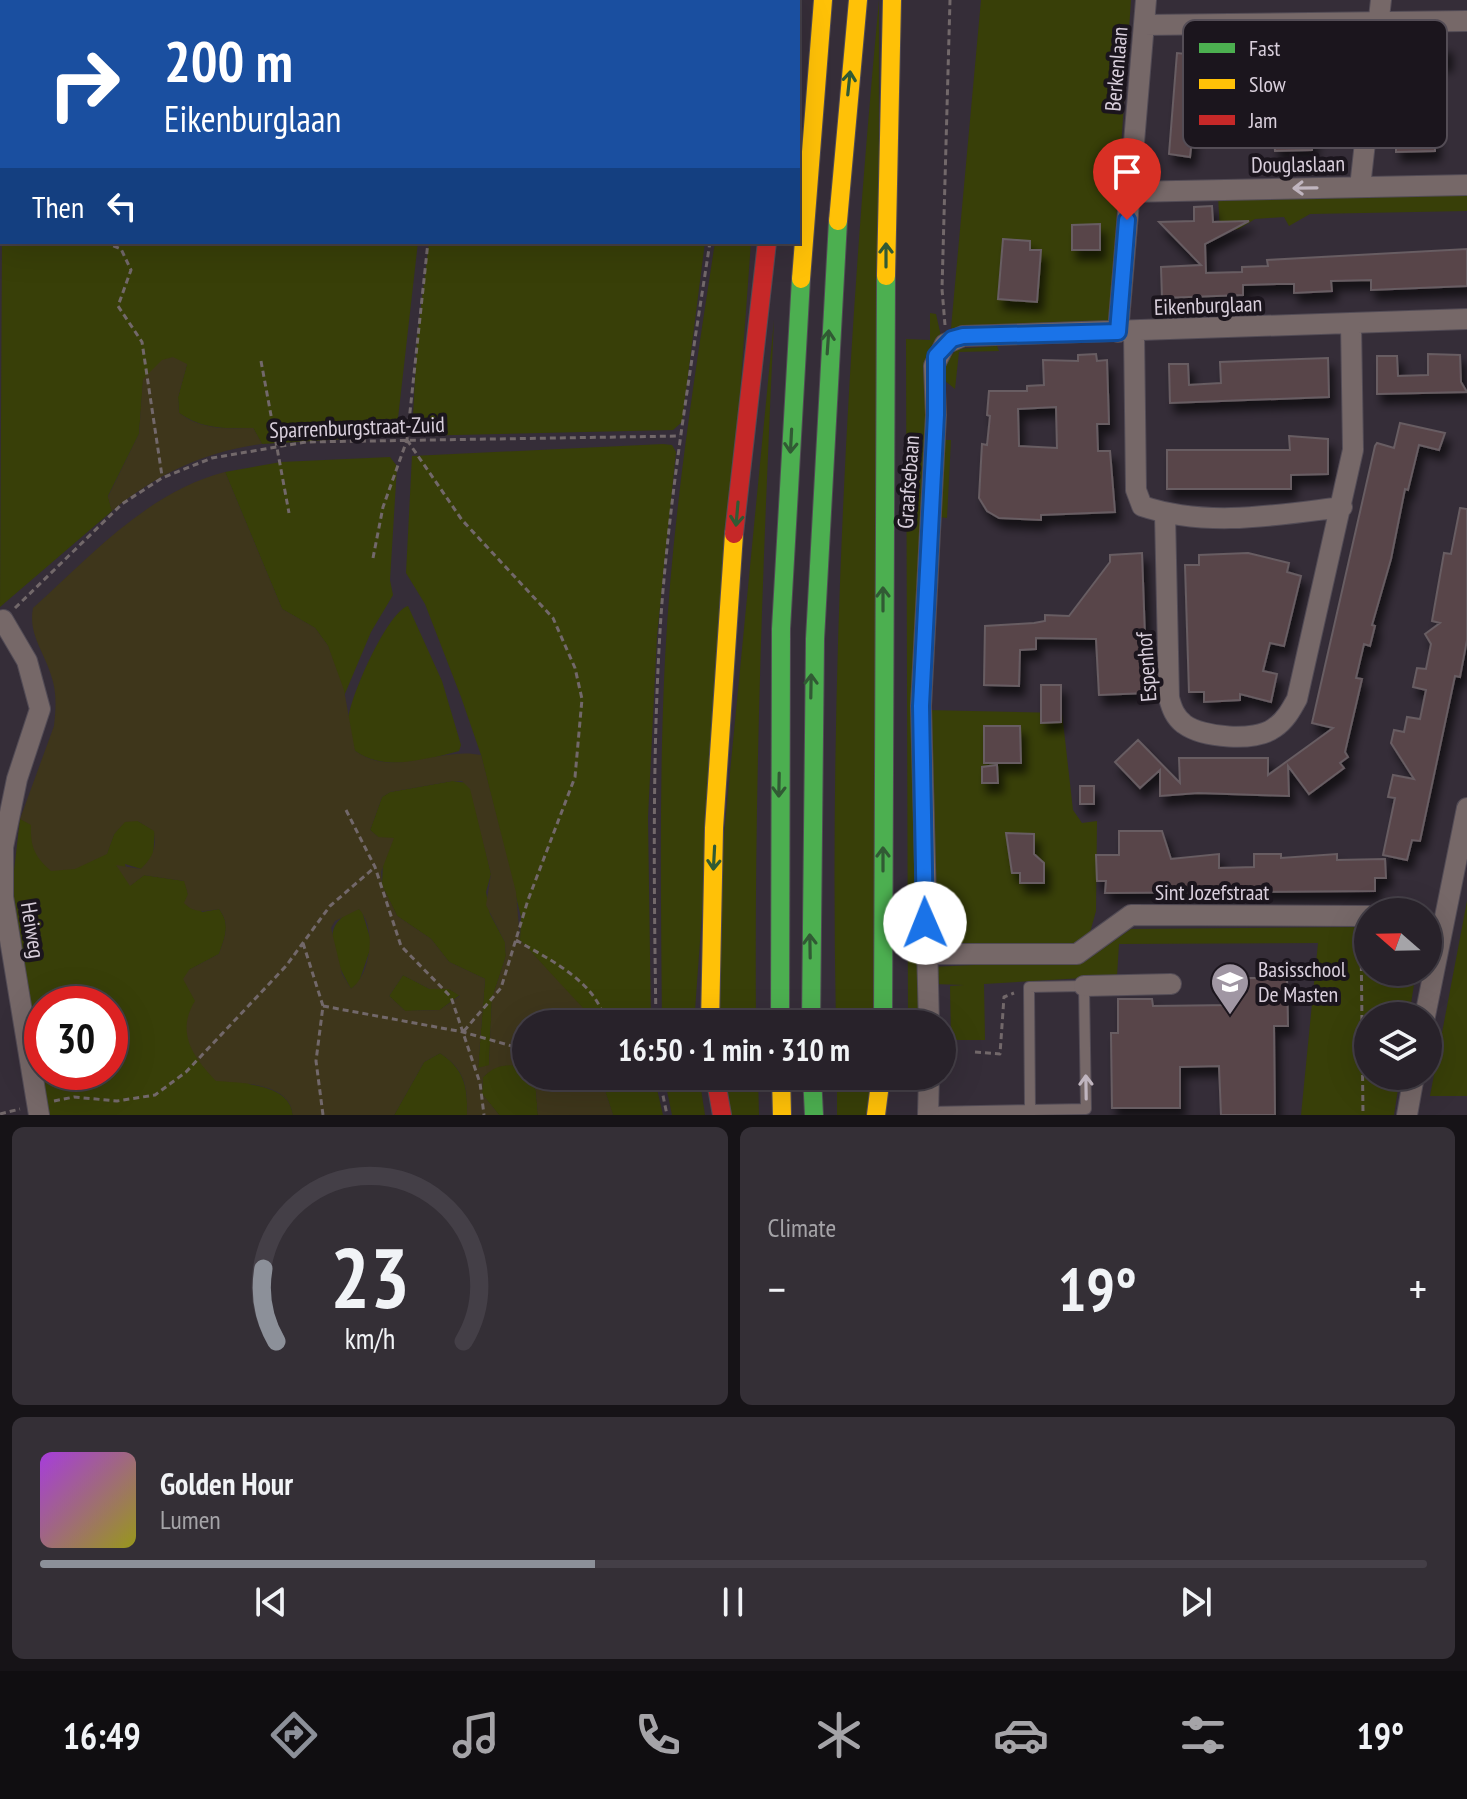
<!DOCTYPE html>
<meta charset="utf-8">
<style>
:root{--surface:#28222a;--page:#342f36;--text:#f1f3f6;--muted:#a5a4a8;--line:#443f47;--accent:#8c9099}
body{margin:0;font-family:"PT Sans Narrow",sans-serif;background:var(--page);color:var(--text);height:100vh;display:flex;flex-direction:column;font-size:30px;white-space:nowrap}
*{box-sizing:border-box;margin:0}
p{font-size:26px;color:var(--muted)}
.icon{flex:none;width:44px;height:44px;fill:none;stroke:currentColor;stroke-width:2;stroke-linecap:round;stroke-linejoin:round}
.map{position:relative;height:1115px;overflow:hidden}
.drawer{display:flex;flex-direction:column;gap:12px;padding:12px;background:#161317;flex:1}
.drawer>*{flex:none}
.banner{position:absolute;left:0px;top:0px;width:800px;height:244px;box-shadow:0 8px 32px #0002,0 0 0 2px var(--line);background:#1a4fa0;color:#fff;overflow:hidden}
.needle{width:52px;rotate:290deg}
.buttons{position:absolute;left:1354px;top:898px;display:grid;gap:16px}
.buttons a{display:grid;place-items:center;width:88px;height:88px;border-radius:50%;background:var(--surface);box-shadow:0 8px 32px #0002,0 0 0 2px var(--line);font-size:40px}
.speed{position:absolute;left:24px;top:986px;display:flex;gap:16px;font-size:40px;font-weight:700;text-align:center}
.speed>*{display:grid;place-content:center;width:104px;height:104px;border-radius:50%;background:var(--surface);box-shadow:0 8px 32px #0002,0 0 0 2px var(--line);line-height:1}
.speed .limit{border:12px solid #d22;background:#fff;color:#111}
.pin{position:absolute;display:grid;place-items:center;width:68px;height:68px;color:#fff;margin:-82px -34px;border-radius:50% 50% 50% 0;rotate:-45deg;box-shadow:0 0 8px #0007}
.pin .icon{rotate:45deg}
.me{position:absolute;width:88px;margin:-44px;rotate:359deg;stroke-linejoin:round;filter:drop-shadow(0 0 6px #0008)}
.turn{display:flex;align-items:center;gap:28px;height:168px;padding:0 32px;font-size:36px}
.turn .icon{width:104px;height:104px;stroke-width:2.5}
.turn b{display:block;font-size:56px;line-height:68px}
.then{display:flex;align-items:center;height:76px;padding:0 32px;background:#0003;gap:16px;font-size:30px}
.big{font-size:60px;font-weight:600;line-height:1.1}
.drawer .widget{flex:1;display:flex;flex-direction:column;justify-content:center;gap:12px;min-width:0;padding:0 28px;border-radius:12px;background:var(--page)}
.drawer .dial{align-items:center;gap:0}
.dial svg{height:208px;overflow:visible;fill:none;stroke:var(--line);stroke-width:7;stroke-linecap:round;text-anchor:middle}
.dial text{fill:var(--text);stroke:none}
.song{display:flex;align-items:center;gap:24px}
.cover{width:96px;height:96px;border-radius:12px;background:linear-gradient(135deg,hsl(280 70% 55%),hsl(60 70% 35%))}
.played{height:8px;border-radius:4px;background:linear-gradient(90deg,var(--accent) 40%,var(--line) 40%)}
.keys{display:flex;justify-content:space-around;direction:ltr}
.heat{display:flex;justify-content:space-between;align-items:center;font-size:44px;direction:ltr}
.drawer .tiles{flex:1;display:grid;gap:12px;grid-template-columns:1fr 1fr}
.widget:last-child{grid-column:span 2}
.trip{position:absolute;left:512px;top:1010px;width:444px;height:80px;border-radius:40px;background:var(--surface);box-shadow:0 8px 32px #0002,0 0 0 2px var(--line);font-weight:600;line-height:80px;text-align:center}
.tabs{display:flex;height:128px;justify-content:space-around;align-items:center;background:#100e11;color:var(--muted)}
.tabs .icon{width:56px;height:56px}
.tabs .selected{color:var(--accent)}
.tabs b{font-size:36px;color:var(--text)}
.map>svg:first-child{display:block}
.green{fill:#383f08;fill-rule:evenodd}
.sand{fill:#3e361b;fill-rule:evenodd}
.building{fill:#59444a;stroke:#675d62;stroke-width:2;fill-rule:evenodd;filter:url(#shadow)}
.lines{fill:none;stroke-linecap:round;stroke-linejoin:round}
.lane-casing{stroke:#524b55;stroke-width:12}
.street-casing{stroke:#524b55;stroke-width:22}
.fast-casing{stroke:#524b55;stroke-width:20}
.slow-casing{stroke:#524b55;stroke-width:20}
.jam-casing{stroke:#524b55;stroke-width:20}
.path{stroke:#72686a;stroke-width:3;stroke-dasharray:6 4;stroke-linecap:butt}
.lane{stroke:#766868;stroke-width:10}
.street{stroke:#766868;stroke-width:20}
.fast{stroke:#4caf50;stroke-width:18}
.slow{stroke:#ffc107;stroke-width:18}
.jam{stroke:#c62828;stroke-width:18}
.oneway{stroke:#315a34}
.oneway2{stroke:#c0b5bf}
.route-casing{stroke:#114b97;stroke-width:20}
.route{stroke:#1a73e8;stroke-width:14}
.labels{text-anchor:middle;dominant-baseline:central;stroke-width:8;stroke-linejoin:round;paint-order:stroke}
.street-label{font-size:22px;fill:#d9cfdc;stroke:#1b151d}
.poi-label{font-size:22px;fill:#d9cfdc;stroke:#1b151d;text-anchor:start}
.key{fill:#1b151d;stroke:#544d56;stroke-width:2}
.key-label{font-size:22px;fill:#d9cfdc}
</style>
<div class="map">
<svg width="1467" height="1115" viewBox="0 0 1467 1115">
<defs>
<filter id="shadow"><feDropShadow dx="5" dy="9" stdDeviation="4" flood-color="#0009"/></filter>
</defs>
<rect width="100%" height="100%" fill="#352d38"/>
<!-- green -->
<path class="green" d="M0,0H328L333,2H2L0,220Z
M512,0H736L506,2Z
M879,0L878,1024H836C829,682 847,341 879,0Z
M981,0H1131L1109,325L951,328Z
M1467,193V211L1310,214L1289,226L1284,217L1255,219L1239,229L1220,232L1218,195Z
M2,238V242H418L396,436L262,444L253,428C226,429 201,429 179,413L178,397L187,364L143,383L139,434L108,496L112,511L0,607Z
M429,242H705L682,422L673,430L412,436L417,339Z
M715,242H751L694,1024H662C661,902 659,781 665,659C672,519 694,380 715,242Z
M930,313L936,314L941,336C917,355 924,382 929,408L920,1024H908L906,339L930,340Z
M774,320C763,555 754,789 756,1024H718V896Z
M997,346L999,351L959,352L955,389L944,380L945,364L957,349Z
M946,440H951L947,518L939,517L942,443Z
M663,444L672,445L676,452L657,636L648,817L651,1024H596L520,940L521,917L481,755L461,697L425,604L406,573L412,456Z
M390,457L397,466L390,580L393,595L371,632L344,696L328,646L315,628L282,609L225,472L281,462Z
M408,606L442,681L461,745L459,751C426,760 385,772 355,751C352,742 348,731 348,721C349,699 387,612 408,606Z
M926,710L1062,713L1073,810L1082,823L1097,821L1096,911L1087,943H930Z
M452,781L468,783L472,793L491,874L486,892L490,914L505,942L506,956L492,999L489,1066L478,1068L485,979L449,962L431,939L397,916L382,885L383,863L378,837L370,830L382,797L390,792Z
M20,819L107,853L114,834L125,821H138L155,831L153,857L141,869L125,864L131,885L144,875L185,881L188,894L202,912L219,909C231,924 225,937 219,954L189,970L190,987L249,1084C267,1088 290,1092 293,1115H47L12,888ZM42,1004H110V1072H42Z
M1467,901V1096H1430Z
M359,909L362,911L372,944L359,982L351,989C335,960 315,922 359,909Z
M1368,927V972H1416L1409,1016H1368V1076H1400L1394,1115H1301L1318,943L1119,944L1117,976L984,984L985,1040H951L950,986L964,985L933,984L931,967L1087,960L1131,929Z
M403,975L430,989H449L460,995L440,1010L405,1011L389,996Z
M440,1053C464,1069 468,1086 467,1115H394L424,1062Z
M511,1064L526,1068V1076H530L536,1091L538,1115H499L482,1094L483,1077L494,1067Z
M600,1076H654L663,1115H613Z
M664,1076H699L705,1115H672Z
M723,1076H758L759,1115H731Z
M837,1076H876L870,1115H837Z"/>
<!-- sand -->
<path class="sand" d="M173,357L187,364L178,397L179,413C201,430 226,429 253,428L262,444C206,451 155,475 112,511L108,497L139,434L143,379L162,360Z
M225,472L282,609L315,628L328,646L344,690L355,751C394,779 439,746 481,755L516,892L520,940L596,1022L526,1024V1068C508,1063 497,1064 483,1077L482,1094L499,1115H467C468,1086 465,1069 440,1053L424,1062L394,1115H293C290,1082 241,1083 216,1081C194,1058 175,1033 195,1001L183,979L189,970L219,954C225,937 231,924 219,909C205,911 194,914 184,903L188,894L184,881L144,875L130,886L116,865L141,869C153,857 157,848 154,831L138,821L125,822L114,834L107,854L75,869L51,871C35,857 30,847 31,825L20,819L54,726C56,708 57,692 51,675C44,652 28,634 33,608C90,557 147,492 225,472ZM452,781H462L470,789L491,874L486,905L505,942L506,956L492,999L489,1065L478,1068L485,979L449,962L431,939L397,916L382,885L381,872L394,838L378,837L370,830L382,797L390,792ZM359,909C377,928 371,974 351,989L342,974L331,928L335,921ZM403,975L430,989H449L460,996L440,1010L405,1011L389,996Z
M530,1076H600L613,1115H538L536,1091Z"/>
<!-- building -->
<path class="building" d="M1413,43L1447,45V62L1433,63L1435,151L1396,152V44Z
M1187,47L1206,48L1203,93L1239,96L1231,118L1194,120L1190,157L1169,154L1177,53L1186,54Z
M1320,111V133H1313L1312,150L1275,151L1273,112Z
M1212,206L1213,222L1249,221L1205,244L1206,273L1242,272V267L1268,266L1267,260L1467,249V286L1371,290V280L1331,281L1332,291L1294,293V284H1277L1243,285V295L1162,298L1161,267L1201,265L1159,222L1194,221V207Z
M1100,224V250H1072V225Z
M1003,239L1030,241V250H1041L1037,302L998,299Z
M1096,354L1097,361L1107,360L1109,424H1097L1098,451H1110L1115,512L1041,515V520L999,518L987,511L979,498L982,444L987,445L990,416L987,415L989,391H1027V386L1044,385L1043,360L1078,361V355ZM1056,407L1057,448L1019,446L1018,409Z
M1428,354L1460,355L1461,382L1467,392L1377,394V356H1397L1398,376L1428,375Z
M1328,358L1329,397L1170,403L1169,364H1188L1189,385L1204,384L1221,383L1220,362Z
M1400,423L1445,433L1439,450L1419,445L1408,490L1405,489L1391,559L1372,625L1375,626L1370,646L1364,644L1356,678L1362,679L1345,752L1348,757L1340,763L1344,768L1309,794L1288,766L1289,796L1198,793L1160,796V770L1140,788L1115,762L1138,740L1180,783L1179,758H1268V775L1333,728L1312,723L1375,446L1377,443L1394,448Z
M1289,436L1328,439V474L1291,475V489H1167V450H1290Z
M1460,508L1467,509V640L1460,677L1455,676L1420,841L1412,840L1407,860L1383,855L1395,798L1388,797L1393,775L1414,779L1391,743L1394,730L1404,732L1407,717L1420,719L1426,690L1413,687L1417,668L1426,669L1431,644L1425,634L1440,623L1432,621L1444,553L1451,554Z
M1142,553L1147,693L1099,695L1096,639L1036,638V649L1020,650L1019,686L984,685L985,626L1034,623L1045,621V615L1069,616L1110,562V555Z
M1248,553L1289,563L1287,572L1301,576L1284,646L1270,643L1263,671L1277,674L1271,702L1240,694V700L1204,702V692H1189L1185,565H1199V555Z
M1041,685H1061V722L1041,723Z
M984,726H1020L1021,763H984Z
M997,765L998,783H982V767Z
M1080,786H1094V804H1080Z
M1119,831H1162L1171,859L1219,854V868L1254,867V854H1281V858L1337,854V860L1385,859L1386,878H1375V891L1105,893L1106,881H1097L1096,855H1119Z
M1006,833L1034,834V854L1044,863V883H1020V873H1012Z
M1232,978H1287L1288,1026H1274L1275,1115H1221L1219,1066L1180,1067V1108H1112L1111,1033H1118V999H1152L1153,1006L1232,1005Z"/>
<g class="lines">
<!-- lane casing -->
<g class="lane-casing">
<path id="lane" d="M928,1112L1086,1109L1084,986L1029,987L1030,1110"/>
</g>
<!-- street casing -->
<g class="street-casing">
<path id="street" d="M1144,25L1467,21
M1360,187L1381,0
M1129,192L1467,185
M1118,332L1146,0
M1134,332L1136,490L1142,506C1207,528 1277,515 1342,507
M1165,514L1169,698C1172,709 1175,717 1184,724C1203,738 1255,742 1274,728C1285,721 1291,710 1297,699L1353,450L1351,323
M3,620L27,661L40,709L17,779L3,847V897L39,1115
M925,954H1077L1131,915L1368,916
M1084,986L1171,984
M1425,1016L1467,808
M929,1024L921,706L936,415L934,366L945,344L963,336L1467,319
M928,1115L929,1076
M1407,1115L1414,1076"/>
</g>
<!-- fast casing -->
<g class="fast-casing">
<path id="fast" d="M780,1024L781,629L801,279
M811,1024L815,639L838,221
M883,1024L886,276
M812,1076L814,1115"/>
</g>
<!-- slow casing -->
<g class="slow-casing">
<path id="slow" d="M838,221L858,0
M886,276L892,0
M801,279L823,0
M710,1024L714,828L734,534
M781,1076L782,1115
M876,1115L881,1076"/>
</g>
<!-- jam casing -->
<g class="jam-casing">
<path id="jam" d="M734,534L767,242
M715,1076L722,1115"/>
</g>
<!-- path -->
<path class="path" d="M411,0L416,2
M399,2L401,0
M453,2V0
M488,2L493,0
M741,2V0
M104,242L121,249L131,270L118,306L142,342L162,476
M945,325L942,289L950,0
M261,361L289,513
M407,440L462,520L553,618L575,668L582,699L575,777L528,900L501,988L463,1032
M373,558L383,507L407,440L428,242
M15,608L122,504L162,478L212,458L306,442L680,436
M346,810L375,867L401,946L451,997L480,1083L484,1115
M1361,935L1363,1115
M516,940C548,959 600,983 605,1024
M303,943L323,1006L316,1061L323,1115
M323,1006L463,1032L526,1050
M656,1024C654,888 652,752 661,616C670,491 691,366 710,242
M975,1052L1000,1054L1004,997L1014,993
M1429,1065L1435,1033
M659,1076L667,1115
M54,1101L74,1097L117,1101L155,1095L186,1072L286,966L330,906L375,867
M0,1114L20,1109"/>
<!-- lane -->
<use href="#lane" class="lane"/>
<!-- street -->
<use href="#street" class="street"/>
<!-- fast -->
<use href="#fast" class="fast"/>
<!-- slow -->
<use href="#slow" class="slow"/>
<!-- jam -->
<use href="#jam" class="jam"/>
</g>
<!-- one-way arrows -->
<defs><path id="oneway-shaft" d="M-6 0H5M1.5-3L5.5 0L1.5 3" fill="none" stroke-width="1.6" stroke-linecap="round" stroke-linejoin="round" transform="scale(2)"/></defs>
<g class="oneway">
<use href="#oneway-shaft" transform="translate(849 83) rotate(-84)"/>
<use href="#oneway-shaft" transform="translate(886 255) rotate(-90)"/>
<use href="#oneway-shaft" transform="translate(828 342) rotate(-86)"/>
<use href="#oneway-shaft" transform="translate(791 441) rotate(93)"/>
<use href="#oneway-shaft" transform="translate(737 514) rotate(95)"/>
<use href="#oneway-shaft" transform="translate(883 599) rotate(-90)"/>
<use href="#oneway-shaft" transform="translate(811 686) rotate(-89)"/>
<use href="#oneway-shaft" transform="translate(779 785) rotate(91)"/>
<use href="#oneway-shaft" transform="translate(714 858) rotate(93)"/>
<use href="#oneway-shaft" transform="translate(883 859) rotate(-90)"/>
<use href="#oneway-shaft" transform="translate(810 946) rotate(-91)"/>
</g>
<g class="oneway2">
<use href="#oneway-shaft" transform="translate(1305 188) rotate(179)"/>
<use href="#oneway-shaft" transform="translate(1086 1087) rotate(-91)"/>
</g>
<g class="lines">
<!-- route casing -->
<g class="route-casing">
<path id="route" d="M925,923L921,706L936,415V356L952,339L963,336L1118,332L1127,220"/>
</g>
<!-- route -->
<use href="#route" class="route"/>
</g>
<!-- icons -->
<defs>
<g id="school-pin" transform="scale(2)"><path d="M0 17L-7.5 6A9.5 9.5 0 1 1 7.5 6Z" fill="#a096a3" stroke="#1b151d"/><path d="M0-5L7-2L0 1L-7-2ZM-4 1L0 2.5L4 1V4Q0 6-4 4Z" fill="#fff"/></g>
</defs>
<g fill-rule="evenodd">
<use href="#school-pin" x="1230" y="982"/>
</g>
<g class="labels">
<!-- street labels -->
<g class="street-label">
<text transform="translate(1116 69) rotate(-85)">Berkenlaan</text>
<text transform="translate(1298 164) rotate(-1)">Douglaslaan</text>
<text transform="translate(1208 305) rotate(-2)">Eikenburglaan</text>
<text transform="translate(357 427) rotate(-2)">Sparrenburgstraat-Zuid</text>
<text transform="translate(908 482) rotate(-86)">Graafsebaan</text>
<text transform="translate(1146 667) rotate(-94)">Espenhof</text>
<text x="1212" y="892">Sint Jozefstraat</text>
<text transform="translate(33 930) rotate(81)">Heiweg</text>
</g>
<!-- poi labels -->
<g class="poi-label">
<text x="1258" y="969">Basisschool<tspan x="1258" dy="25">De Masten</tspan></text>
</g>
</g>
<!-- legend -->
<rect x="1183" y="20" width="264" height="128" rx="12" class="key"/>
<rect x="1199" y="43" width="36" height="10" fill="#4caf50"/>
<rect x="1199" y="79" width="36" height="10" fill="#ffc107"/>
<rect x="1199" y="115" width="36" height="10" fill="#c62828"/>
<g class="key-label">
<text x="1249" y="56">Fast</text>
<text x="1249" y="92">Slow</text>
<text x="1249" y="128">Jam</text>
</g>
</svg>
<div class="buttons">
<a><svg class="needle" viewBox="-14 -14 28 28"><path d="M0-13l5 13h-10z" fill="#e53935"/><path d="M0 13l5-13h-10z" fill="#a5a4a8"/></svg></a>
<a><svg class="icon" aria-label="layers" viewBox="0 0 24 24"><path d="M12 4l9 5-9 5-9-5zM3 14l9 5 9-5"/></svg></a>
</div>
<div class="speed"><div class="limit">30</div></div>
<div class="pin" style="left:1127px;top:220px;background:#d93025"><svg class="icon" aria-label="arrive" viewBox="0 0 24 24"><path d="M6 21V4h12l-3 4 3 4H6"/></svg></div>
<svg class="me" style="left:925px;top:923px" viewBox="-20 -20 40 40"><circle r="19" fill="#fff"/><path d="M0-13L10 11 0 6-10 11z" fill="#1a73e8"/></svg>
<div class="trip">16:50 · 1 min · 310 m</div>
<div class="banner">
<div class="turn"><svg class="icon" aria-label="right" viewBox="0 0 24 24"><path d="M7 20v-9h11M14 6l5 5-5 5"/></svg><div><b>200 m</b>Eikenburglaan</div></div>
<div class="then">Then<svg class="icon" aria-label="left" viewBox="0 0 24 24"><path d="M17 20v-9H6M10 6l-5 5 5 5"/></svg></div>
</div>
</div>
<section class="drawer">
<div class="tiles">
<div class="widget dial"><svg viewBox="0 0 100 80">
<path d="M14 69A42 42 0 1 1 86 69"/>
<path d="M14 69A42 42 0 0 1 9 41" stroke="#8c9099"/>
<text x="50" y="56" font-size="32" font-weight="700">23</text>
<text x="50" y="72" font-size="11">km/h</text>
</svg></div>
<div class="widget"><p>Climate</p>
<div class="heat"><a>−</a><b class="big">19°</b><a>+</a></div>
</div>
<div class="widget">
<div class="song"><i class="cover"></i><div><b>Golden Hour</b><p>Lumen</p></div></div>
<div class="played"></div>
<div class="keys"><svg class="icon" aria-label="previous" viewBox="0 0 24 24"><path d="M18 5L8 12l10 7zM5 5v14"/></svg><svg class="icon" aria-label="pause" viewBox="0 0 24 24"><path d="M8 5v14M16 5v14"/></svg><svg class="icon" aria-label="next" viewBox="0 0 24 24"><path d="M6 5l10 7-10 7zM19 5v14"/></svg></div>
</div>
</div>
</section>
<nav class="tabs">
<b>16:49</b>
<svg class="icon selected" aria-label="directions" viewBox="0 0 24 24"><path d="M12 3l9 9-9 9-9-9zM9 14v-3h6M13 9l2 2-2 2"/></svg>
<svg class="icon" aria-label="music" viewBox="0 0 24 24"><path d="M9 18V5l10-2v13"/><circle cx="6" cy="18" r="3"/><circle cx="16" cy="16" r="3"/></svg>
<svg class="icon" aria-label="phone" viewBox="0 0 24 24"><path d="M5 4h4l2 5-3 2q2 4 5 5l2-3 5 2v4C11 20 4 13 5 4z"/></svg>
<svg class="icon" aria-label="climate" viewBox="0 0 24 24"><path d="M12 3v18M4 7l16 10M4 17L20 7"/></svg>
<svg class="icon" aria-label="car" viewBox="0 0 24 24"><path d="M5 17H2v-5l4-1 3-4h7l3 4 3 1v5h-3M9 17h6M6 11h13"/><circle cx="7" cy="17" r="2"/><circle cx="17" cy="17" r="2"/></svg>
<svg class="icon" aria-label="filters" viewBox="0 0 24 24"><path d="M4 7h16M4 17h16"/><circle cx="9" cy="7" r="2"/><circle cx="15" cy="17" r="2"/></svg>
<b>19°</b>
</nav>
